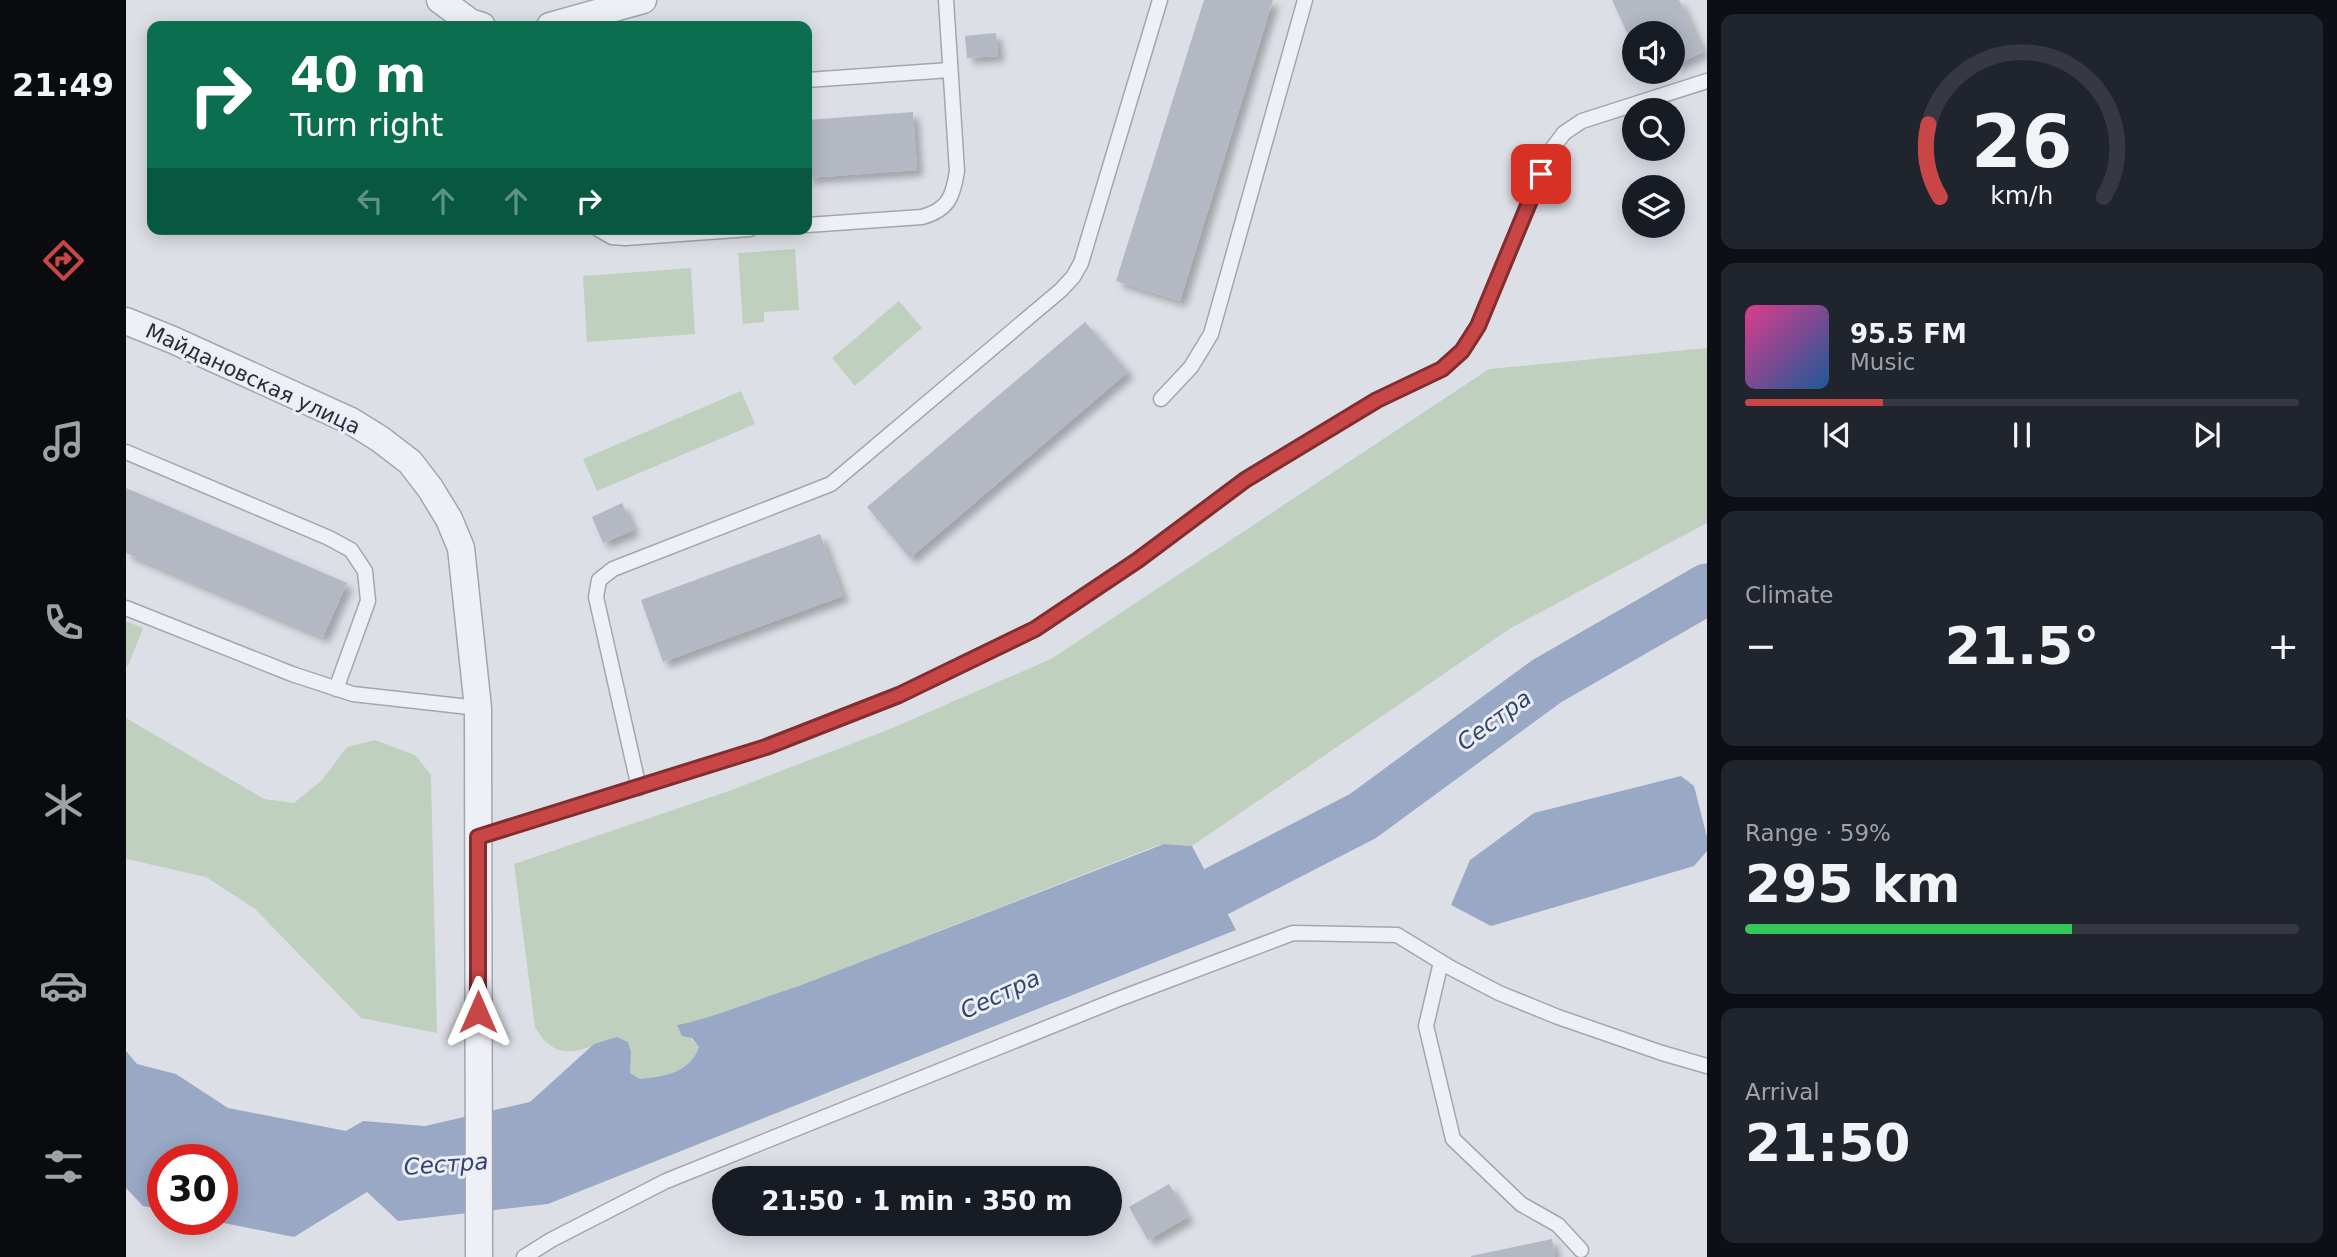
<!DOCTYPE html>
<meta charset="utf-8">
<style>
:root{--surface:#171b24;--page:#20242c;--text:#f1f3f6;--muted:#9ea1a6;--line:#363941;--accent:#c84646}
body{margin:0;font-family:"DejaVu Sans",sans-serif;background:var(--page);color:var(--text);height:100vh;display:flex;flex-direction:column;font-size:26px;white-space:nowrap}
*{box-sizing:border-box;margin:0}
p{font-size:23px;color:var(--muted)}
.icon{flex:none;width:38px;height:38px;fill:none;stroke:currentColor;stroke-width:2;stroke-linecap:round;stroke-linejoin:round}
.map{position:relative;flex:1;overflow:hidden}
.details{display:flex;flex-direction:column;gap:14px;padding:14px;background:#0d0f14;width:630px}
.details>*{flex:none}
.guide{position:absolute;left:21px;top:21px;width:665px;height:214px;border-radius:14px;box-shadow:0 4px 18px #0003;background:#0b6e4f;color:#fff;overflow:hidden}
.tools{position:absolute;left:1496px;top:21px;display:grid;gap:14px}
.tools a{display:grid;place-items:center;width:63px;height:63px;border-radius:50%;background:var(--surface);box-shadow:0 4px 18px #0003;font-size:35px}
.speed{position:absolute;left:21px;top:1144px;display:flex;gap:14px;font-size:35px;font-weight:700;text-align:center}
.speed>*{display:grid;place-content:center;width:91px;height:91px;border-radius:50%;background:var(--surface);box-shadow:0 4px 18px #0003;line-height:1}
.speed .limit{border:10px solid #d22;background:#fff;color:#111}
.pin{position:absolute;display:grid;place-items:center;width:60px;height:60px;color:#fff;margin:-30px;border-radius:14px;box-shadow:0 4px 10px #0006}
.me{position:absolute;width:77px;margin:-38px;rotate:0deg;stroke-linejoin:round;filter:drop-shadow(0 0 5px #0008)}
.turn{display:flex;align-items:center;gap:24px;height:147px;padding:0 28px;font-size:32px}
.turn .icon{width:91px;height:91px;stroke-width:2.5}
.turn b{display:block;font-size:49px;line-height:60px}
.lanes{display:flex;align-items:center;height:66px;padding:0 28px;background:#0003;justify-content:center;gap:35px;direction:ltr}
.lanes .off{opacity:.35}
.big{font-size:52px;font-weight:700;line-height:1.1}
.details .card{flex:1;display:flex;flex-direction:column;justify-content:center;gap:10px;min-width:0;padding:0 24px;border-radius:14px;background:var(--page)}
.details .dial{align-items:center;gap:0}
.dial svg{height:182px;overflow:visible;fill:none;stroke:var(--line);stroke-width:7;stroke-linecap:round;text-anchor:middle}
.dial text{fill:var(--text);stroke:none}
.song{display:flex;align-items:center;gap:21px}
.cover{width:84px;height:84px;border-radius:10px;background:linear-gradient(135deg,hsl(330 70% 55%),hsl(210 70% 35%))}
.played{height:7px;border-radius:4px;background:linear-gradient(90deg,var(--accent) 25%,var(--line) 25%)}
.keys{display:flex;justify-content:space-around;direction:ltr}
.heat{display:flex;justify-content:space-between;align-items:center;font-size:38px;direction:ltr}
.charge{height:10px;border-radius:5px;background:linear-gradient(90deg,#34c759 59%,var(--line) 0)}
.trip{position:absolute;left:586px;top:1166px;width:410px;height:70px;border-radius:35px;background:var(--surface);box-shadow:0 4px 18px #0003;font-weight:700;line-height:70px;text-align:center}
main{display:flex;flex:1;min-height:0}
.dock{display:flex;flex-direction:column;width:126px;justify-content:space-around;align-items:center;background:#090b0e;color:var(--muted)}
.dock .icon{width:49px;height:49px}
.dock .on{color:var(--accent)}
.dock b{font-size:32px;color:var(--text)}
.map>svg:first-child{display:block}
.green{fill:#c0d0be}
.water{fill:#99a8c5}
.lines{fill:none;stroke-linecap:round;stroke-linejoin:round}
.river{stroke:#99a8c5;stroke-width:51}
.building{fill:#b4b8c3;filter:url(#shadow)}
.service-casing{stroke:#a3a6b0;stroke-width:17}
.minor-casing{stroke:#a3a6b0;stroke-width:29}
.service{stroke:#eff0f5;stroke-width:14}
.minor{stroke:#eff0f5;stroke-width:26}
.route-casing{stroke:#822e2e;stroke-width:18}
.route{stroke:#c84646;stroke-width:12}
.labels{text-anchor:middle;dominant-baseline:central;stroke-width:6;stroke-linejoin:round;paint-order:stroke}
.street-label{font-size:21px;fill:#272c3c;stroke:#eceef4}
.water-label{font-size:23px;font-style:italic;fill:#33446e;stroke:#eceef4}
</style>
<main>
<nav class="dock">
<b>21:49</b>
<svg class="icon on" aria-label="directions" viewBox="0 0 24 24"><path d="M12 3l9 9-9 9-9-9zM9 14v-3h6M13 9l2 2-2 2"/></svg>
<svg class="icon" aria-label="music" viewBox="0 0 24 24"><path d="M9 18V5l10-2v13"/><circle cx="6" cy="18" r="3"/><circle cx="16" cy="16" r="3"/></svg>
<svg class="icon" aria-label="phone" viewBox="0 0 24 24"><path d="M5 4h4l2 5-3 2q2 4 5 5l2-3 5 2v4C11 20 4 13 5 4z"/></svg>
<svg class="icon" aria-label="climate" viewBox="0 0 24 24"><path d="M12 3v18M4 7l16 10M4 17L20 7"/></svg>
<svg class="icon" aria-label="car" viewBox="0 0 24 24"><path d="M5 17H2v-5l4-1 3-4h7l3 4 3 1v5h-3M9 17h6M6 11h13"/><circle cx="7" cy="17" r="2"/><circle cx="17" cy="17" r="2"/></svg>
<svg class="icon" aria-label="filters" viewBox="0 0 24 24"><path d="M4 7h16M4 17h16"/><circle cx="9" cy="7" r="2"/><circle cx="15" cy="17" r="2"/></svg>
</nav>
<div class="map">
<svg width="1581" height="1257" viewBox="0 0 1581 1257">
<defs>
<filter id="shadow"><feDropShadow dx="6" dy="6" stdDeviation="3.5" flood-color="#0004"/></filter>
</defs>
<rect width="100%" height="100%" fill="#dddfe6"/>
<!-- green -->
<path class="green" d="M669,249L673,310L638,312V322L617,324L612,253Z
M565,268L569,334L461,342L457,276Z
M773,301L796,328L729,386L706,358Z
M1581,348V523L1385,628L1066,846L1038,844L1027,847L670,987C631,999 592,1017 552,1025L573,1047C564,1073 539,1076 514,1079L503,1073L505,1052L502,1042L491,1037C459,1048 431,1067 409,1027L388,864L600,792L764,729L925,659L1363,369Z
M615,391L629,424L471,491L457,459Z
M0,621L17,628L2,666H0Z
M0,718L138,799L168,803L196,780L221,747L249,740L289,755L305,775L311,1033L235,1018L129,909L80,877L0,859Z"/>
<!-- water -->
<path class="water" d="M1555,776L1568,786L1581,837V851L1568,866L1365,926L1325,905L1344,860L1408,813Z
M1038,844L1066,846L1110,930L422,1204L272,1221L241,1192L168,1237L83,1220H96V1160H37V1210L17,1206L0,1188V1051L11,1064L50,1074L102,1108L220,1131L237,1121L299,1126L404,1102L468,1044L491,1037L502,1042L505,1052L504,1073L514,1079C539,1076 564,1073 573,1047L566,1038L556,1036L551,1025C592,1017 631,999 670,987Z"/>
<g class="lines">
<!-- river -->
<path class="river" d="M1027,924L1237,816L1421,681L1581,589"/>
</g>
<!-- building -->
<path class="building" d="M1078,0H1147L1054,301L990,281Z
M1486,0H1553L1577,52L1547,66V33H1508V48Z
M870,33L872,56L841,58L839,36Z
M787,112L791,170L681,178V120Z
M959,322L1002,372L784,558L741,507Z
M0,488L221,583L197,637L0,553Z
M496,503L508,530L477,543L466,517Z
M694,534L717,596L537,662L515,600Z
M1043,1184L1062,1217L1022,1240L1003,1207Z
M1426,1239L1429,1257H1345V1256Z"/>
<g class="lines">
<!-- service casing -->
<g class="service-casing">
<path id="service" d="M681,80L824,70
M681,225L796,217C822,210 827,197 831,171L820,0
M472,229L486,237L499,238L624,229
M1035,399L1065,367L1085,334L1179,0
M0,452L203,538L225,550L239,571L242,601L210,689
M0,608L166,674L227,694L352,708
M513,788L470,597L473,580L487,569L705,484L935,290L947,277L955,263L1034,0
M352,837L640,747L773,695L909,629L1012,560L1119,480L1251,400L1316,369L1336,351L1352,326L1426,149L1438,133L1456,121L1581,81
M1315,962L1300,1026L1327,1139L1395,1204L1432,1225L1455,1250
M398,1257L425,1240L540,1181L990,1000L1167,933L1271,935L1325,968L1373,993L1432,1017L1536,1053L1581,1066"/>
</g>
<!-- minor casing -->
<g class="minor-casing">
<path id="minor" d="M314,0L344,22L356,26
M424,26L517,0
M0,321L47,340L225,421L254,439L284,462L304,488L323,519L335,548L352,708L353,1257"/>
</g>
<!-- service -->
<use href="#service" class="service"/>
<!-- minor -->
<use href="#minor" class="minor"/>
</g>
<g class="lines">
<!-- route casing -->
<g class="route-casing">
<path id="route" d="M352,1012V837L640,747L773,695L909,629L1012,560L1119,480L1251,400L1316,369L1336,351L1352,326L1415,174"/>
</g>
<!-- route -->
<use href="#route" class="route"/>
</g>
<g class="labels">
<!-- street labels -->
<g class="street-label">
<text transform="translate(127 379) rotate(25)">Майдановская улица</text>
</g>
<!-- water labels -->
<g class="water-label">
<text transform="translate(1368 720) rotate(-36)">Сестра</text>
<text transform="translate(874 994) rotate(-25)">Сестра</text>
<text transform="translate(320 1164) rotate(-4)">Сестра</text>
</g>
</g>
</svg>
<div class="tools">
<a><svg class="icon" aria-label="sound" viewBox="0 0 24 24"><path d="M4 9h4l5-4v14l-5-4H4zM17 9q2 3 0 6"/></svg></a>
<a><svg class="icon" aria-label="search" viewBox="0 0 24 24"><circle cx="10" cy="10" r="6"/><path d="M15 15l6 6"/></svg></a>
<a><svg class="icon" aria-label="layers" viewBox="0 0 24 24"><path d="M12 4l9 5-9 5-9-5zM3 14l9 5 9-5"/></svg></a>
</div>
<div class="speed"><div class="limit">30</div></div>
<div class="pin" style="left:1415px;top:174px;background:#d93025"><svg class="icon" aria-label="arrive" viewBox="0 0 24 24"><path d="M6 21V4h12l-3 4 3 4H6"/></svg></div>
<svg class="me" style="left:352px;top:1012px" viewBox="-20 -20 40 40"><path d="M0-17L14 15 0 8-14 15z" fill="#c84646" stroke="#fff" stroke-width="4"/></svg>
<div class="trip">21:50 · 1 min · 350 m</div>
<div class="guide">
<div class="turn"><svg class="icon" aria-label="right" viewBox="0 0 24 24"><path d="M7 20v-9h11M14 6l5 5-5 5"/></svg><div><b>40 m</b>Turn right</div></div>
<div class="lanes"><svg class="icon off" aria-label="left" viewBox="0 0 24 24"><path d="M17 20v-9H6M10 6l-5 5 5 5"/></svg><svg class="icon off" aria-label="ahead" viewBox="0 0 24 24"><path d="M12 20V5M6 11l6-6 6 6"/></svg><svg class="icon off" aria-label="ahead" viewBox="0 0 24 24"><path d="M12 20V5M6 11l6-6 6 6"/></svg><svg class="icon" aria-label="right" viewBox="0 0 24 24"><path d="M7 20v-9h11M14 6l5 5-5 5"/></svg></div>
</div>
</div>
<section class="details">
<div class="card dial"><svg viewBox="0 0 100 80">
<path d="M14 69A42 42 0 1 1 86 69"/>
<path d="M14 69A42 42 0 0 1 9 37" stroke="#c84646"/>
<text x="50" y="56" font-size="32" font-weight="700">26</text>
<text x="50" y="72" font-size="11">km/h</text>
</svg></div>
<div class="card">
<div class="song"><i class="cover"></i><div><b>95.5 FM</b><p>Music</p></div></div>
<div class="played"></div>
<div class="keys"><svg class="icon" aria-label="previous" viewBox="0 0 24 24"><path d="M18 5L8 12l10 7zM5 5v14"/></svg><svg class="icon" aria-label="pause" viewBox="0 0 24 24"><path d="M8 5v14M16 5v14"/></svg><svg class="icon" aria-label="next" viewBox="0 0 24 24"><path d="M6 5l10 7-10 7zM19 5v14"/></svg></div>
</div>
<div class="card"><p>Climate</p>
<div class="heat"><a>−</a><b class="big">21.5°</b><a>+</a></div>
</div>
<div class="card"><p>Range · 59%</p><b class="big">295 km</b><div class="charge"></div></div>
<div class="card"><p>Arrival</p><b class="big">21:50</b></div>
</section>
</main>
